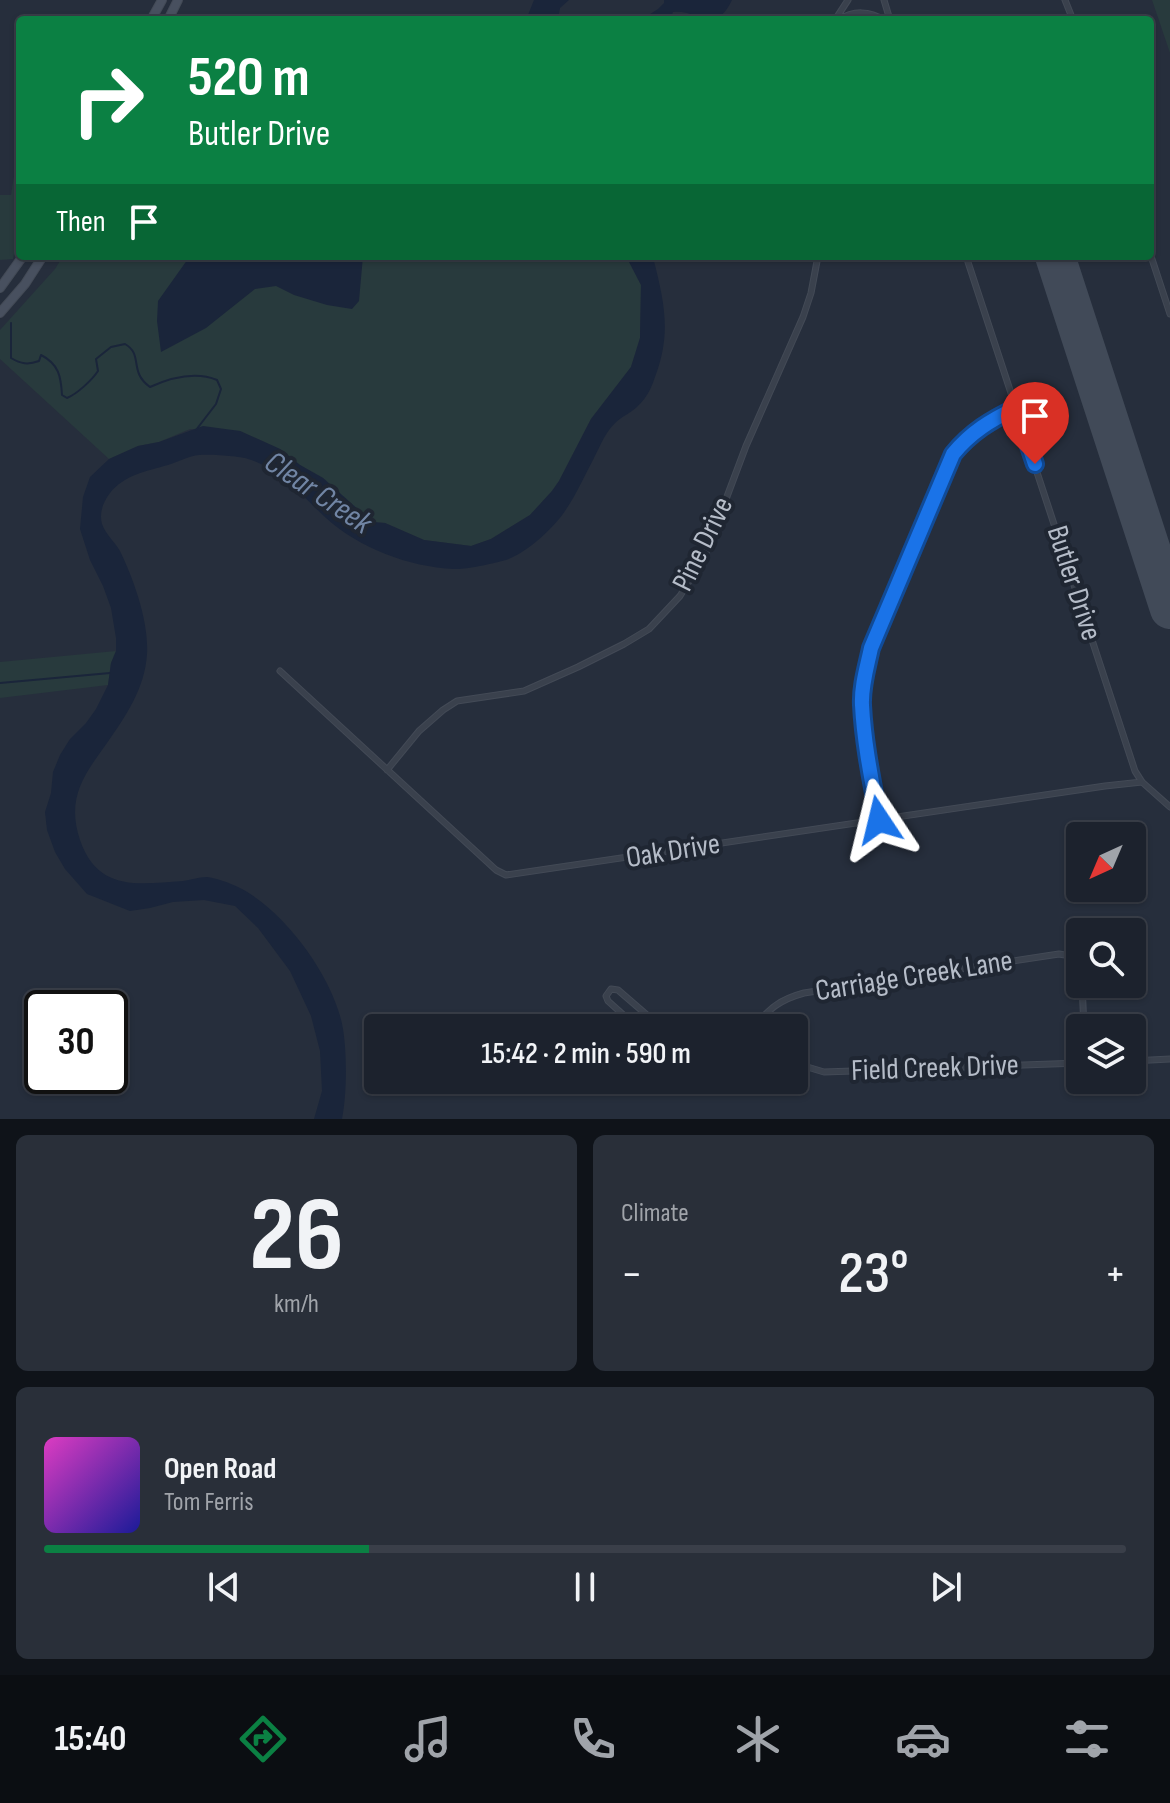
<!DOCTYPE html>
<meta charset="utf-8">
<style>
:root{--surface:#1c222d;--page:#292f39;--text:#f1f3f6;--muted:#a0a4aa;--line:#3a3f49;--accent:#0b8043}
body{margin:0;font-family:"Sofia Sans Condensed",sans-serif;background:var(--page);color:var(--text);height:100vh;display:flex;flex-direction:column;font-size:30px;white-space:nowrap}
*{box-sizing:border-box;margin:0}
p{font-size:26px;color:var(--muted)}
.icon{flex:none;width:44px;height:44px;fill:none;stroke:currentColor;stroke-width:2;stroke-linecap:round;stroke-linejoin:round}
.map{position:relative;height:1119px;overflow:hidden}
.sheet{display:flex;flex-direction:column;gap:16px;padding:16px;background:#0f1319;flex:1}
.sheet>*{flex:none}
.top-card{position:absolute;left:16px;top:16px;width:1138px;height:244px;border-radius:8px;box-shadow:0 2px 6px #0004,0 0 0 2px var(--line);background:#0b8043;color:#fff;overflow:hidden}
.needle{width:52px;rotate:224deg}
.fabs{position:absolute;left:1066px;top:822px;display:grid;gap:16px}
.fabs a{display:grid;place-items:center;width:80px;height:80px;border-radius:8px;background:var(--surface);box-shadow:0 2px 6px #0004,0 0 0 2px var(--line);font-size:40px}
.speed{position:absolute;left:24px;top:990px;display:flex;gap:16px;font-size:40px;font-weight:700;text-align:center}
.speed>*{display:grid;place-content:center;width:104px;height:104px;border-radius:50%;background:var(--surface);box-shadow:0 2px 6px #0004,0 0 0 2px var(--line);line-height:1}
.speed .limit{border:4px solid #111;border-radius:12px;background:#fff;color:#111}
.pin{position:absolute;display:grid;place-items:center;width:68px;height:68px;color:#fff;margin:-82px -34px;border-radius:50% 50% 50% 0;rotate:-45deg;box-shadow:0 0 8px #0007}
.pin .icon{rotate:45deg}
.me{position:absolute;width:88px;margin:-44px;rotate:350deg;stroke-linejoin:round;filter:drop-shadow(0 0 6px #0008)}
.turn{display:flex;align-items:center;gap:28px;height:168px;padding:0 40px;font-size:36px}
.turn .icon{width:104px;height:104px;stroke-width:2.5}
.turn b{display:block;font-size:56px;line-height:68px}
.then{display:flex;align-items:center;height:76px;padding:0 40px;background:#0003;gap:16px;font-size:30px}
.big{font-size:60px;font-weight:600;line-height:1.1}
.sheet .tile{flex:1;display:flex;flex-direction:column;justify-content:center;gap:12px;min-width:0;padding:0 28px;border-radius:12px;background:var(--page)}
.sheet .dial{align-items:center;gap:0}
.dial b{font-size:104px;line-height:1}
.song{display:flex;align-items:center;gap:24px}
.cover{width:96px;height:96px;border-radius:12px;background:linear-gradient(135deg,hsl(310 70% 55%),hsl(240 70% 35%))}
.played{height:8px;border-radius:4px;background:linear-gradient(90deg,var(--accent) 30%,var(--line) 30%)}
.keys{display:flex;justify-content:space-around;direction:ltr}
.heat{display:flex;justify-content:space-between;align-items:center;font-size:44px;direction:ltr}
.sheet .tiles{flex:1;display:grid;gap:16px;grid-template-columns:1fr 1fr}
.tile:last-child{grid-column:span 2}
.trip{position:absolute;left:364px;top:1014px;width:444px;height:80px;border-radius:8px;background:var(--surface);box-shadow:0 2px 6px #0004,0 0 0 2px var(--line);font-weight:600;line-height:80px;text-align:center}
.menu{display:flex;height:128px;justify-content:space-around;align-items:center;background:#0b0e12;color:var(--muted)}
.menu .icon{width:56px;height:56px}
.menu .current{color:var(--accent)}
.menu b{font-size:36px;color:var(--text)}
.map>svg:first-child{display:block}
.green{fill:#283a3d}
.water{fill:#1a253a}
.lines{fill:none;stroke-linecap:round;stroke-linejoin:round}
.stream{stroke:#1a253a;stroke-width:2}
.runway{stroke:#414a58;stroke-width:40}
.street-casing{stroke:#434a56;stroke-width:7}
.secondary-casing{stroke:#434a56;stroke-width:10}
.street{stroke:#3a414d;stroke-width:5}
.secondary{stroke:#48505f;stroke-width:8}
.route-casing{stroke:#114b97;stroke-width:20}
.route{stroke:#1a73e8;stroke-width:14}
.labels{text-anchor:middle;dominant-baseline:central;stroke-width:8;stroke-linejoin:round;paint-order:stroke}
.street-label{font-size:30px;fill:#b5bcc8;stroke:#1f2632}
.water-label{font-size:32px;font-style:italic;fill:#7185a4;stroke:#1f2632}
</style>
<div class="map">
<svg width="1170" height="1119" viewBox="0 0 1170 1119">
<rect width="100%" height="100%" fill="#262e3c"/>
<!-- green -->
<path class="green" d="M1152,0H1170V53Z
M16,163L20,164V219L13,259L0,260V195H11Z
M63,256H626L641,285L640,338L631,367L591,419L559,481L552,491L530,515L491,539L471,546L424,540L385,523L372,522L323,478L300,465L280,449L240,431L190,429L159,442L138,446L109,459L0,359V330L55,269Z
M116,651L111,663L108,685L0,698V662Z"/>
<!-- water -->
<path class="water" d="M534,0H569L560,8L558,20H526Z
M664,0H732C715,36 697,9 673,12L670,20H641L658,9L664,3Z
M190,256H363L359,301L352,309L327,305L294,295L276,286L255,289L206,328L161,352L157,321L158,301Z
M626,256L653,257C664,301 672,333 655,377C649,395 642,405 626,415C607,426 603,441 593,460C584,477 576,495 565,511C553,529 524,556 502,561C491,564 464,570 454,569C409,567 359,548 326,518C302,496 281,469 248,459C241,456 207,454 199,455C189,456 178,462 168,465C147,471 124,475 110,493C103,502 99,513 102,524C106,535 115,542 120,551C134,580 149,622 147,654C145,688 126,716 107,743C84,775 66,798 80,840C98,892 138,884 183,881C190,880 199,877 207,877C216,878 230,883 238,887C284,909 335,979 343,1029C347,1054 347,1094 342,1119H314L322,1091L320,1051L311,1016L290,971L258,928L235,906L204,900L173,902L150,908L130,911L87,894L65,869L55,852L47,830L45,812L51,793L53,772L60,755L70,739L86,723L96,709L108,685L111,663L116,651V638L111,608L103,586L90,560L80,529L83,497L90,477L109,459L138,446L159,442L203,426L240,431L280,449L300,465L323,478L372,522L385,523L424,540L471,546L491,539L530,515L552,491L559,481L591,419L631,367L640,338L641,285Z"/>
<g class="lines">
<!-- stream -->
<path class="stream" d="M11,323V358C21,364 28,365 39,361L41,355C59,364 61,377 62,395L67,398C77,394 92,380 98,371L96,359L111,347L125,344C144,355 128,371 150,387C170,378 195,371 217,380L221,389L216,404L196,430
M0,683L110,673"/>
<!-- runway -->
<path class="runway" d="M1055,256L1170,609"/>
<!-- street casing -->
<g class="street-casing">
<path id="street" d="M884,0L890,20
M1065,0L1073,20
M835,20L848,0
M839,20C853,10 870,11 884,20
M1150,253L1170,314
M966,256L1135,771L1142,782L1170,807
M280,671L496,870L506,875L1105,786L1142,782
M387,770L419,731L443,710L457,701L524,691L578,667L624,644L649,629L680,596L705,555L746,446L803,317L811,293L818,256
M879,820L868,761L862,703L864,678L871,648L953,454C971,432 991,420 1016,408
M1082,984L1084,1028
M638,1028L608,1001L606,996L611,989L618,990L662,1028
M752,1028C770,1009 778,1000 804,993L1059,954L1071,956L1080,970
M794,1059L804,1066L824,1072L1080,1063
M1132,1061L1170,1059"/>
</g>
<!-- secondary casing -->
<g class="secondary-casing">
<path id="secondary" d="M151,20L162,0
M168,20L178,0
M0,288L23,256
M0,313L25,284L43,256"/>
</g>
<!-- street -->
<use href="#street" class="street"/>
<!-- secondary -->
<use href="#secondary" class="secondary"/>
</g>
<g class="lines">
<!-- route casing -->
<g class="route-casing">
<path id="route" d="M879,820C872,782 864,744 862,705C861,686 867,667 871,648L953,454C971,432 991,420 1016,408L1035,464"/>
</g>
<!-- route -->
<use href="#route" class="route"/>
</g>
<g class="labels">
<!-- street labels -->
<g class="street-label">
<text transform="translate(703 544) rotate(-64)">Pine Drive</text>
<text transform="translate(1074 583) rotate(72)">Butler Drive</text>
<text transform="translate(673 851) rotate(-9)">Oak Drive</text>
<text transform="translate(914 976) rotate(-9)">Carriage Creek Lane</text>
<text transform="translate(935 1068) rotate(-2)">Field Creek Drive</text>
</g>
<!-- water labels -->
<g class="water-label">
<text transform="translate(318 493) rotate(34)">Clear Creek</text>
</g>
</g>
</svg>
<div class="fabs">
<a><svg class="needle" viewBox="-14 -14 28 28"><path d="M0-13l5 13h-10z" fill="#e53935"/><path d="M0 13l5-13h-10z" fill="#a0a4aa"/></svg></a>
<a><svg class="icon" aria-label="search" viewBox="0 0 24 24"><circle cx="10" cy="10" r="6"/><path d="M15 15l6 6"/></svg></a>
<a><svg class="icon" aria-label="layers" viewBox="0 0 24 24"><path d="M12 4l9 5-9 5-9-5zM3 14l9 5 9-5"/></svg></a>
</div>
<div class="speed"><div class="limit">30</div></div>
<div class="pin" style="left:1035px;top:464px;background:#d93025"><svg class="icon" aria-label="arrive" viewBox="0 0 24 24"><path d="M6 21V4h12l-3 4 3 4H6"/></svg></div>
<svg class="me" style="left:879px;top:820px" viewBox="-20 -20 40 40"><path d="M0-17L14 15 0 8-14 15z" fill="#1a73e8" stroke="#fff" stroke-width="4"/></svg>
<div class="trip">15:42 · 2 min · 590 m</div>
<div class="top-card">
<div class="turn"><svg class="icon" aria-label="right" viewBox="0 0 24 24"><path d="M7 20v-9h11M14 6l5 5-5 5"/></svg><div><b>520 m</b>Butler Drive</div></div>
<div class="then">Then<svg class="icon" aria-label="arrive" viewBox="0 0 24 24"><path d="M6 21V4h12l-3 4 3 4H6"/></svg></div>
</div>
</div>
<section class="sheet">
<div class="tiles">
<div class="tile dial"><b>26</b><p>km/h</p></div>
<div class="tile"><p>Climate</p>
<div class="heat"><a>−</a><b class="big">23°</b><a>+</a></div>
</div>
<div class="tile">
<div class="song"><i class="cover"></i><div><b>Open Road</b><p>Tom Ferris</p></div></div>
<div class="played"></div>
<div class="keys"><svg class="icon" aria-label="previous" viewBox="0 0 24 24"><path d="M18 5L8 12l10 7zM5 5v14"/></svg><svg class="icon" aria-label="pause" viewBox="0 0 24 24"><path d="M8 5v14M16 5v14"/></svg><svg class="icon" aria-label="next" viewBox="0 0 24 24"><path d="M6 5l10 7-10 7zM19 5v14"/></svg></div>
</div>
</div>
</section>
<nav class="menu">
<b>15:40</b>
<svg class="icon current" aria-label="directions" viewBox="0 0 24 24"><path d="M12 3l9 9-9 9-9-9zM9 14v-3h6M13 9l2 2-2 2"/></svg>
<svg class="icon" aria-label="music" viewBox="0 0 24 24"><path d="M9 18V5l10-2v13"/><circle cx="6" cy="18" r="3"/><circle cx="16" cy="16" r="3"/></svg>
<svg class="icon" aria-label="phone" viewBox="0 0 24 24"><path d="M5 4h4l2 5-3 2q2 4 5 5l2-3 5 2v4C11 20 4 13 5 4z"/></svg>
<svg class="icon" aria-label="climate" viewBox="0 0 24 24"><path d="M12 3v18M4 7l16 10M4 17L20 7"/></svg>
<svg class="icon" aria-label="car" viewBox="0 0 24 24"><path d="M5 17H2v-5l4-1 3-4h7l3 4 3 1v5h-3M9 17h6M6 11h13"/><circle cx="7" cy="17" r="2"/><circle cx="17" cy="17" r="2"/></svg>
<svg class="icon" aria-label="filters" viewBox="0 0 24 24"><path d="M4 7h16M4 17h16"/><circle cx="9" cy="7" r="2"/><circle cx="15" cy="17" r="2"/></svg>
</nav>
